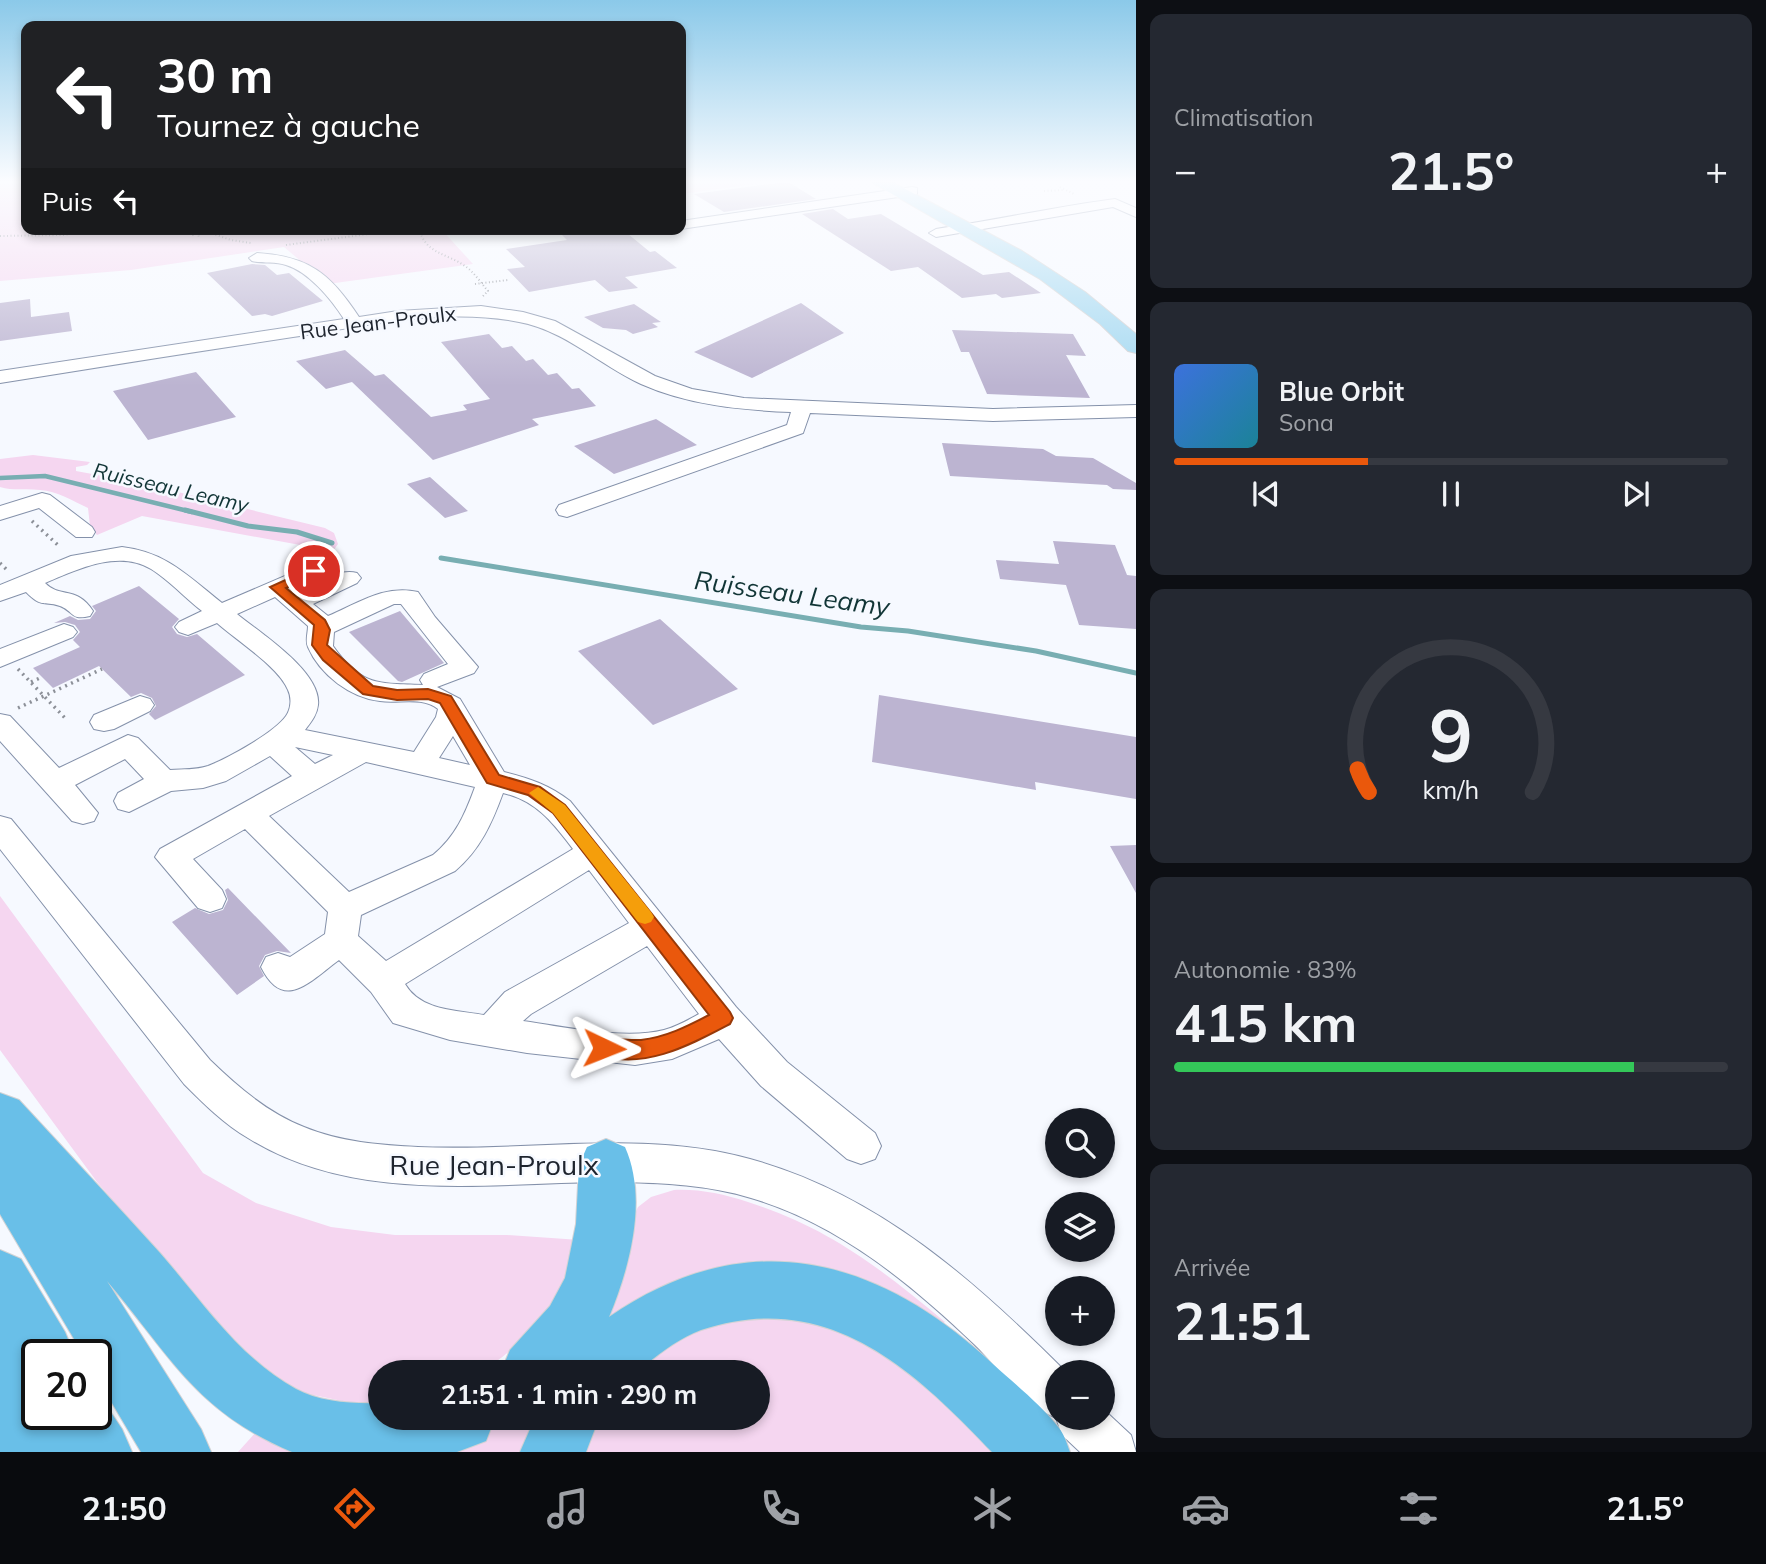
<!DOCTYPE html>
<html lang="fr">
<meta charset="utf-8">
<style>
:root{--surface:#171b24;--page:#242831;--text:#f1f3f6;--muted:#9ea1a6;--line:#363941;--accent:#ea580c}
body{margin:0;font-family:Mulish,sans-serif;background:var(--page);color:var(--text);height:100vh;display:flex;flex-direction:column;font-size:26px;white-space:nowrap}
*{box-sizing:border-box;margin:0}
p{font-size:23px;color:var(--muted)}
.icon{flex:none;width:38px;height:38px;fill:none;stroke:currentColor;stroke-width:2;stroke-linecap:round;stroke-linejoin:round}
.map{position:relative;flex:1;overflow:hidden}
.sheet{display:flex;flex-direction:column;gap:14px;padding:14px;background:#0d0f14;width:630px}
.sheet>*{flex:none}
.banner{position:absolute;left:21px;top:21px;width:665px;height:214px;border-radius:14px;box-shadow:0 4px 10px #0003;background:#202124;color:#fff;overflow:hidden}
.fabs{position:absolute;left:1045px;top:1108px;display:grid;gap:14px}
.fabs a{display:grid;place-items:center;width:70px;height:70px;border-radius:50%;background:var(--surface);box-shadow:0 4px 10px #0003;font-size:35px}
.speed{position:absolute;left:21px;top:1339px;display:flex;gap:14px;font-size:35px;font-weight:700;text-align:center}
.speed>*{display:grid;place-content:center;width:91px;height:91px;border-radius:50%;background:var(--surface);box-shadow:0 4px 10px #0003;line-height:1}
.speed .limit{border:4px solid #111;border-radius:10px;background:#fff;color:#111}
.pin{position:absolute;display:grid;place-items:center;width:60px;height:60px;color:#fff;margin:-30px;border:4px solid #fff;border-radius:50%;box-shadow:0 2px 7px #0007}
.me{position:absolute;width:77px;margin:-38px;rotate:92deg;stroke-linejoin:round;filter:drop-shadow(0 0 5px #0008)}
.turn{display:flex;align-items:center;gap:24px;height:147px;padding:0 21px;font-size:32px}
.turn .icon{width:91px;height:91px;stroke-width:2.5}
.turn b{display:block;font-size:49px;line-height:60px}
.then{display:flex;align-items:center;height:66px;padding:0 21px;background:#0003;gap:14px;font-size:26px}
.big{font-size:52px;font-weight:700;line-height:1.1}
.sheet .tile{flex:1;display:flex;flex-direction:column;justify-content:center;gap:10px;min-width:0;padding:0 24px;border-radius:14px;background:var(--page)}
.sheet .dial{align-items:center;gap:0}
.dial svg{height:182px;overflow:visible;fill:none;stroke:var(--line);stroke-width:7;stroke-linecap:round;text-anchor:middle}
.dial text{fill:var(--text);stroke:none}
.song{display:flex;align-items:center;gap:21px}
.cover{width:84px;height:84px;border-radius:10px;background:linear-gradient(135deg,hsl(220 70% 55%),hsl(190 70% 35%))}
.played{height:7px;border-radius:4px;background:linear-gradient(90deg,var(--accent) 35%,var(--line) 35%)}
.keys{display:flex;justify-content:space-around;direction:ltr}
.heat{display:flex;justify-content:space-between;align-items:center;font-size:38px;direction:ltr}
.charge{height:10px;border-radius:5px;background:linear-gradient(90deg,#34c759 83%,var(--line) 0)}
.trip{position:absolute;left:368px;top:1360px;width:402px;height:70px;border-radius:35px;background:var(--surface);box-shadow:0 4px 10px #0003;font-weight:700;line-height:70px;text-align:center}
.dock{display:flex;height:112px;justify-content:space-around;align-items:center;background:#090b0e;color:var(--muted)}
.dock .icon{width:49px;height:49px}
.dock .selected{color:var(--accent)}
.dock b{font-size:32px;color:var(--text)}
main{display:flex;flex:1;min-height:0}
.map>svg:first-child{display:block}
.green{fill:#f5d6f0}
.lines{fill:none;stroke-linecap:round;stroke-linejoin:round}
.stream-far1{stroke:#78aeb2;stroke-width:4.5}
.stream{stroke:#78aeb2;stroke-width:5}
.building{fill:#bcb4d1}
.minor-casing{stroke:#8491aa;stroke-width:2}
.major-casing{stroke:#d2d3d5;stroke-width:2}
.highway-casing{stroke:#d2d3d5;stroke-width:2}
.path-far1{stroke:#8c9098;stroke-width:2;stroke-dasharray:1 2.5;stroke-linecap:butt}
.path{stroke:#8c9098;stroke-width:3.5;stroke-dasharray:2 4.5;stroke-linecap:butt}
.minor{fill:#fff;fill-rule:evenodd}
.major{fill:#a5d9f1;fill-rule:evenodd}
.highway{fill:#69bfe8;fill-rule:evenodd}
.route{fill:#ea580c;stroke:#983908;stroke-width:2}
.slow{fill:#f59e0b}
.labels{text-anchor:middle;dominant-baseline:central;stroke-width:5;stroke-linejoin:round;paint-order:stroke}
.far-street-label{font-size:21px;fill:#1e242e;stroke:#f6f9ff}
.far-water-label{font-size:21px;font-style:italic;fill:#113536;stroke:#f6f9ff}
.water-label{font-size:26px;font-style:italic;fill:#113536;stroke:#f6f9ff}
.near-street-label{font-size:28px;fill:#1e242e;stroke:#f6f9ff}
</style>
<main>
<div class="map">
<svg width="1136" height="1452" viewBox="0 0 1136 1452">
<rect width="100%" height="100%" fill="#f6f9ff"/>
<!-- green -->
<path class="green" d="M0,183H26V229H441L473,264L328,284L284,247L131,270L0,281Z
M681,183H763L681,194Z
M33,455L90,462L87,465L76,467V471L141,483L325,528L334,533L338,544L333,551L142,516L97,535L90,526L88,508C73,501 57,491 40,490C26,488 13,491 0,487V459Z
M0,896L203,1173L256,1203L331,1227L395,1235H507L580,1240C576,1252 573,1265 568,1276C551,1314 515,1352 480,1372H380V1403H352L308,1394L271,1376L215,1320L97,1182L0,1050Z
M674,1190C700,1189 723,1194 748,1202C830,1228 881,1269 945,1322L933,1331L822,1274L557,1372L638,1207L651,1197Z
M778,1316L844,1331L907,1366L996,1452H584L601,1418H758V1372H636L657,1351L715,1323Z
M505,1418H541L529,1452H425L488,1428Z
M256,1432L312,1452H238Z"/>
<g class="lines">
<!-- stream-far1 -->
<path class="stream-far1" d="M0,478L45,476L192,512"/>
<!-- stream -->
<path class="stream" d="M185,510L248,526L297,532L332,543
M441,558L861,627L908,631L1036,651L1136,673"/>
</g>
<!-- building -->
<path class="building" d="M778,183H790L816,199L724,212L694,194Z
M833,209L848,219L881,214L983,275L1009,272L1041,293L1002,298L996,294L962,298L918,267L891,271L802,214Z
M582,229H622L650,252L655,251L677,268L625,277L638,288L609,292L595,280L529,292L507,269L525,267L506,249L567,240L559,232Z
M252,264L265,265L277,275L289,273L323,301L272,316L265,314L252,316L207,273Z
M30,299L31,317L69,312L72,331L0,341V303Z
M801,303L844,333L752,378L694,352Z
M634,304L661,322L652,323L658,327L633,334L626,330L603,328L584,317Z
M952,330L1073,334L1086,356L1066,355L1090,398L987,394L969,352H961Z
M489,334L502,348L512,346L526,361L533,359L548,375L557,373L572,389L579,388L596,406L532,419L539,425L433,460L352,382L326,389L296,361L345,350L375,376L384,374L431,417L467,410L463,405L490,399L441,342Z
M196,372L236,417L148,440L113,391Z
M656,419L697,445L614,474L574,446Z
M942,443L1043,449L1056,456L1093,458L1136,483V490L1113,489L1107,485L950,476Z
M430,477L468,511L445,518L407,484Z
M1053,541L1115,545L1127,575L1136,576V629L1079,625L1066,585L1000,579L996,560L1059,564Z
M139,586L179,619L172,627L177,634L187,637L197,634L245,675L155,720L149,714L156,706L152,698L141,693L131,697L99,666L53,688L33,668L80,647L73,640L80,632L75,625L65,622L54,623L70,616L78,620L90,619L96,611L92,606Z
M400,611L444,663L402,682L398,681L349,632Z
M660,619L738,689L653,725L578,651Z
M879,695L1136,737V799L1035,782L1036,790L872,762Z
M1136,845V893L1110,846Z
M228,888L291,953L277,951L265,955L259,966L264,976L237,995L172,922L195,908L209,914L223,910L228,900L225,890Z"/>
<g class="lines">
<!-- minor casing -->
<g class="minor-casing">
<path id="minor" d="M912,187L917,188V194L912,195L681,229V221Z
M1115,199L1136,208V217L1113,207L936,237L929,233L936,229C996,220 1055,207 1115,199Z
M257,253C309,256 331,274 359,317L398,311L481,306L523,312L555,321L655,376L692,389L744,398L993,409L1136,405V417L993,421L810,413L803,433L567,517L559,515L556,510L559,505L787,425L791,412C741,410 688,405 641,384C600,365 564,330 519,322C445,307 366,326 293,337C195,352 98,367 0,383V371L344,319C331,299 309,272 286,265C275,261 263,264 252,261L249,258Z
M42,493L50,495L92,527L95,532L92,537H76L39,508L0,520V506Z
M122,547C166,552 188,576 222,603L329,557L337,559L341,564L337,569L294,589L298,593C316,584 338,568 357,573L361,578L357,583L313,604L328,616C357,604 384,584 418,592L435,617L478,667L474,673L437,687L460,699L504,772C529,778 549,785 570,801L736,1007L787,1062L875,1133L881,1146L875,1159L861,1164L847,1159L761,1086L719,1039L672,1059L635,1065L527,1053L450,1040L393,1023L371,992L339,960C310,981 284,1013 261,967L266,957L278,953L290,957L325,934L328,912L245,829L193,859L222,890L226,899L222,908L210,912L198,908L155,857L160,849L292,776L270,756L226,781L203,788L171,791L129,812L118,809L114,801L118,793L144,779L125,759L75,785L98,813L94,821L83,824L72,821L0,741V714L10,716L59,768L128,735L138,738L170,770C183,769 196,770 208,766C228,758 274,733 286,716C291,709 292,698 288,690C279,667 236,640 217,623L188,635L179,632L175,627L179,622L202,611C185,598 169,580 151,569C118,549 76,570 45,583C61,599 76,585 93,611L90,616C70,621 74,611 60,606C42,600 43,609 26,592L0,601V585L71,556ZM275,597L308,626C308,633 305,641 308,647C320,675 351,698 380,701C398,704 422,696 438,709L436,717L414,752L305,730C311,722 317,715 318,705C322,672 260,633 237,614ZM394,604H401L448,664L424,674L420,680L423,685C378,683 362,687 333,646L334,632ZM453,736L470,765L439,758ZM295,747L333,755L315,764ZM366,762L475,787C465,814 456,836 433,855L349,892L269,816ZM503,793C537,801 553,823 573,849L386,961L358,936L361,915L455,871C480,850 492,823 503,793ZM589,870L629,923L505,992L484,1015C456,1010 421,1011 405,984ZM647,946L699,1014C688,1020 676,1027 664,1030C625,1040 564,1027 523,1021L531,1014Z
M64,624L73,627L77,632L73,637L0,667V649Z
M140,696L150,699L154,705L150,711L114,729L104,731L94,729L90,722L94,715Z
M0,816L11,819L210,1060C238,1087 268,1113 304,1127C340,1142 381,1145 418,1147C528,1152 643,1129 750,1159C878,1194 975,1281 1066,1372H1057V1418H1102V1408L1131,1435L1136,1452H1080L1062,1435L1056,1418C1024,1404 999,1368 974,1344C910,1283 837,1223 751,1198C709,1185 664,1183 620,1182C497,1181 359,1207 248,1138C224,1124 204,1104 184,1084L0,849Z"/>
</g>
<!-- major casing -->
<g class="major-casing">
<path id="major" d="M873,183H894L1022,251L1085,292L1136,334V353L1128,351L1100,324L1040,279Z"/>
</g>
<!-- highway casing -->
<g class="highway-casing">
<path id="highway" d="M0,1093L19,1100C66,1151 114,1202 160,1253C203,1302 238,1357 296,1389C320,1402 353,1404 380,1403V1418H495L486,1441L457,1452H292C196,1412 170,1355 107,1281L201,1429L211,1452H141L96,1376V1354H83L0,1214Z
M606,1139L625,1147C648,1198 630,1267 609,1317C747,1222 877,1256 994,1365C1015,1384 1041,1405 1059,1428C1064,1434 1067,1444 1070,1452H992C912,1368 827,1288 701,1330C682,1337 662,1351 647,1364C644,1366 643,1370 640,1372C633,1375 620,1372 613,1372C576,1372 538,1372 501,1372L510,1350L550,1306L565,1278L576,1224L579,1165L587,1147Z
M0,1250L21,1259L65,1332L74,1354H37V1414H96V1390L122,1429L132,1452H0Z
M535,1418H599L586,1452H520Z"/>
</g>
<!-- path-far1 -->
<path class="path-far1" d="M1060,187L1074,194
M1044,191L1064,190
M189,229L194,237
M196,229L199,237
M199,229L231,240L251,243
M419,229C426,254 446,253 465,266C474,272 481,283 488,291L483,296
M0,236L64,235L104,229
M286,245L406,229
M475,284L508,280"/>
<!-- path -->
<path class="path" d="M32,521L60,547
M0,563L6,569
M18,669L65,718
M31,682L42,677
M18,708L102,669"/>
<!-- minor -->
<use href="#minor" class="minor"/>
<!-- major -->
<use href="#major" class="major"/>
<!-- highway -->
<use href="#highway" class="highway"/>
</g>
<!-- sky -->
<linearGradient id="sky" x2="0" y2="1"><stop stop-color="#8bc9e9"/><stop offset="0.47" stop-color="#fbfcff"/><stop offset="1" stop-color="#fbfcff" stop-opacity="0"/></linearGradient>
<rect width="1136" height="386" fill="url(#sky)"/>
<!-- route -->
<path class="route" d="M314,567L319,568V574L286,588L325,620L330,630L327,645L373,686L397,690L428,689L451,696L499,775L540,787L565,805L730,1012L733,1018L730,1024C690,1045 643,1071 597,1054L594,1048L597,1041C611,1036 626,1041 641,1040C666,1037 686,1027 709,1015L553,813L528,795L487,783L440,703L428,699L397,700L363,694L323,660L312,645L314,625L270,587Z"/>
<!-- slow -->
<path class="slow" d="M538,787L565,805L651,912L654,917L651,922L645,924L638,922L553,813L529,793Z"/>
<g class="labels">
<!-- far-street labels -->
<g class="far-street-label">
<text transform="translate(378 322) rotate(-7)">Rue Jean-Proulx</text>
</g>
<!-- far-water labels -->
<g class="far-water-label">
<text transform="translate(171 487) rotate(13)">Ruisseau Leamy</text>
</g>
<!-- water labels -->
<g class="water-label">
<text transform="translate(792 593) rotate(8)">Ruisseau Leamy</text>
</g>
<!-- near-street labels -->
<g class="near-street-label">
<text x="494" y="1164">Rue Jean-Proulx</text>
</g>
</g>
</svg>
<div class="fabs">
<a><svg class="icon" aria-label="search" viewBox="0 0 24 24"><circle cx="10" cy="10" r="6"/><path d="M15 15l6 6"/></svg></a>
<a><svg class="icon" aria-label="layers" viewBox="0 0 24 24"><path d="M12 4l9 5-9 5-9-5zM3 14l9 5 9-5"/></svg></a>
<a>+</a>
<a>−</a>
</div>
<div class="speed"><div class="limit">20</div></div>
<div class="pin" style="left:314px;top:571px;background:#d93025"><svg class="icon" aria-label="arrive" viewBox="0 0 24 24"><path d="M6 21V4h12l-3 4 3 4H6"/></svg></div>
<svg class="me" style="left:604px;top:1048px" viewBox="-20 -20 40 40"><path d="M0-17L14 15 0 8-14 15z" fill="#ea580c" stroke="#fff" stroke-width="4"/></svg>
<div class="trip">21:51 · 1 min · 290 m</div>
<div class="banner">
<div class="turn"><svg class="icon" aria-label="left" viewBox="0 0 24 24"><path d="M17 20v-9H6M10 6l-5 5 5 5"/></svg><div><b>30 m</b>Tournez à gauche</div></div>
<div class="then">Puis<svg class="icon" aria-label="left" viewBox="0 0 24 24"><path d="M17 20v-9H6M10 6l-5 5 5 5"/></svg></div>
</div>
</div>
<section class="sheet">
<div class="tile"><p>Climatisation</p>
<div class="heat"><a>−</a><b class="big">21.5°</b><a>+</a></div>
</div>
<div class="tile">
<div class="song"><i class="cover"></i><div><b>Blue Orbit</b><p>Sona</p></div></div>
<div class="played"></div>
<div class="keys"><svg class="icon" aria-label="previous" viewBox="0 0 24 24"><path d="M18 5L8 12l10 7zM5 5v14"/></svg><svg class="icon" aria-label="pause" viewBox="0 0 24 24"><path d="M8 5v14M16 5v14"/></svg><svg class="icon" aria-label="next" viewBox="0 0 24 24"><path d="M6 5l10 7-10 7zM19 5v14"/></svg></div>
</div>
<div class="tile dial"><svg viewBox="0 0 100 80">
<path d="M14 69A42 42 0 1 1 86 69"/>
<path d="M14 69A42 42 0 0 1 9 59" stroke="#ea580c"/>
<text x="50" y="56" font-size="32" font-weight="700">9</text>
<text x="50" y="72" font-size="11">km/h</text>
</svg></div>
<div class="tile"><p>Autonomie · 83%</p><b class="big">415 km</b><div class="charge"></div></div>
<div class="tile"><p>Arrivée</p><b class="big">21:51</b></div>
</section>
</main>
<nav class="dock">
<b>21:50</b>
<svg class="icon selected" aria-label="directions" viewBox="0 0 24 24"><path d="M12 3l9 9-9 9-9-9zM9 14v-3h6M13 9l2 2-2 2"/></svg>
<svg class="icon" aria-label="music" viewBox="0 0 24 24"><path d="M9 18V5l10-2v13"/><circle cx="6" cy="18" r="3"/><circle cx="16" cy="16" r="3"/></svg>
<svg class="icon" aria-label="phone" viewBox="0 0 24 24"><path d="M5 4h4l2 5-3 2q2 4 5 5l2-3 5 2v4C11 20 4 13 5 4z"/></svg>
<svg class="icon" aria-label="climate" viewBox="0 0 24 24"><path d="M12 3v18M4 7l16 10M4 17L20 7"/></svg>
<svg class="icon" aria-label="car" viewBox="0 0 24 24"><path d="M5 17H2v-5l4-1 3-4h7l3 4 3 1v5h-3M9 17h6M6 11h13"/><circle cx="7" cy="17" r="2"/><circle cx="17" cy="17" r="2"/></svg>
<svg class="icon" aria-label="filters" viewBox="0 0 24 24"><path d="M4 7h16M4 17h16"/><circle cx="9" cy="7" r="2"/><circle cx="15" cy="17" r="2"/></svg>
<b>21.5°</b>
</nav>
